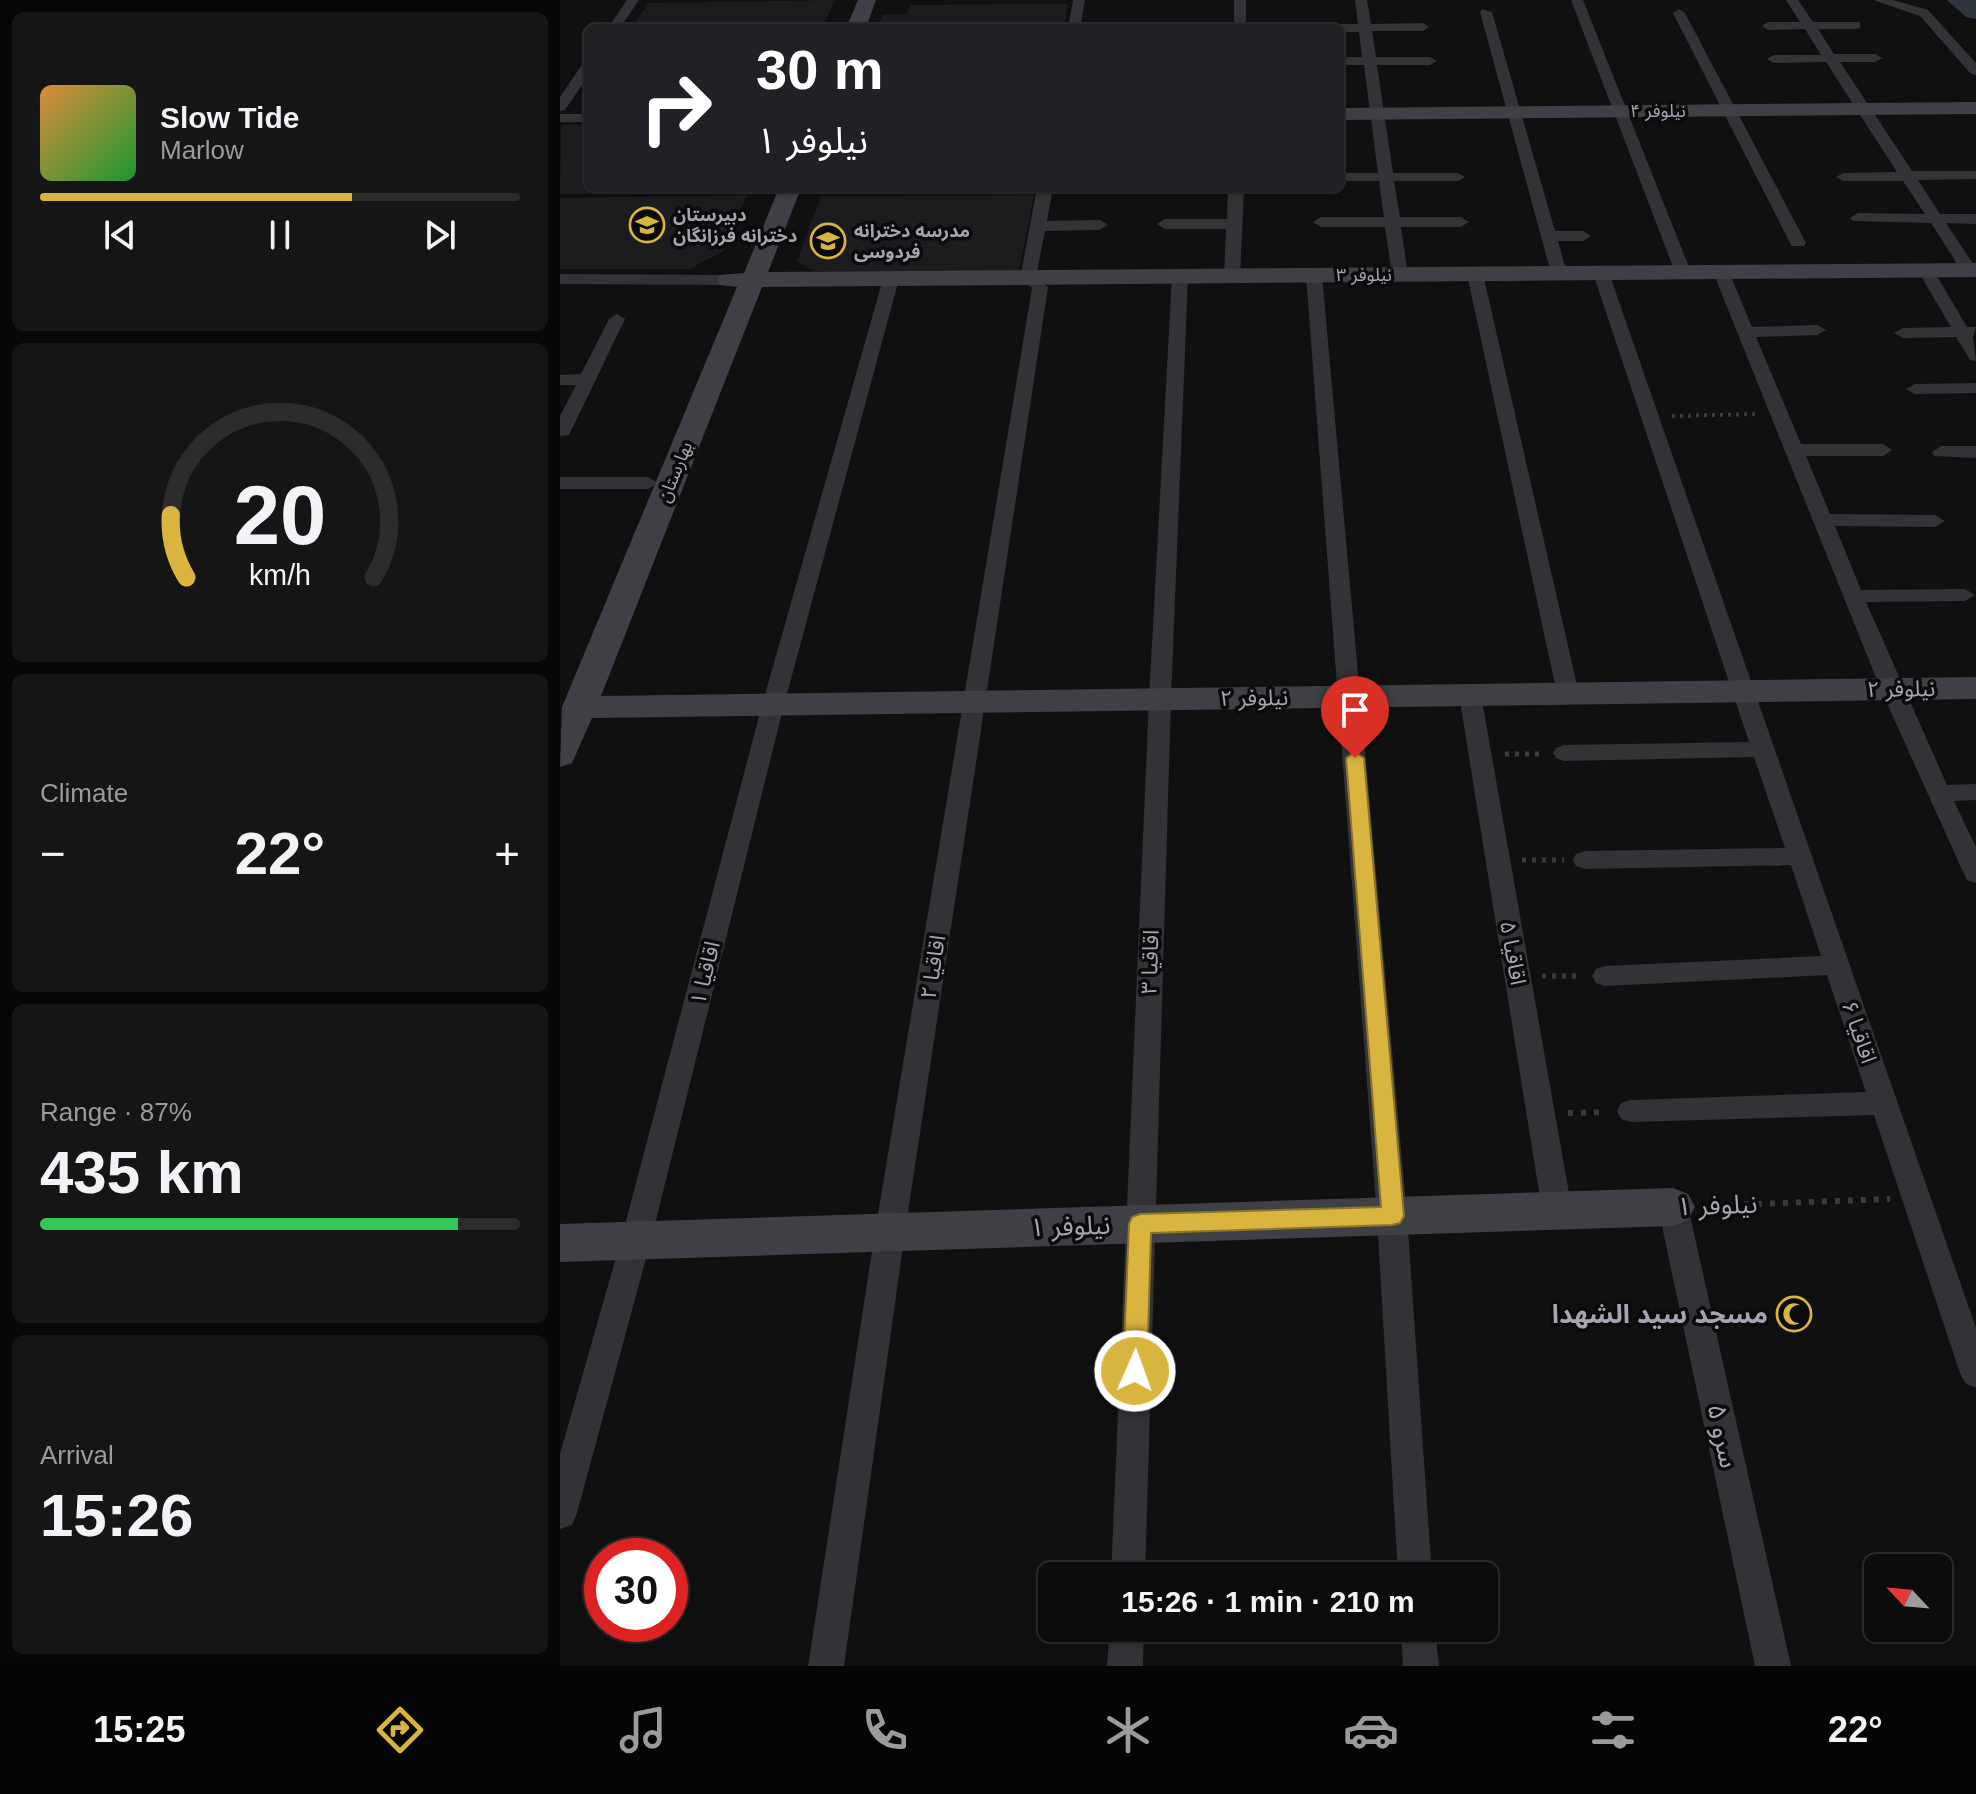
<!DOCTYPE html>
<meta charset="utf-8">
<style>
:root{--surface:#0c0c0d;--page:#151516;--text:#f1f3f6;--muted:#9a9b9d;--line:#2c2c2e;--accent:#d9b43f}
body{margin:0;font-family:Arial,"Noto Sans Arabic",sans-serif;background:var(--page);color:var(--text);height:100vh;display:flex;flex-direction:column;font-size:30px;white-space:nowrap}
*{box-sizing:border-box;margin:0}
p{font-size:26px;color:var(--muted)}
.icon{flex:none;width:44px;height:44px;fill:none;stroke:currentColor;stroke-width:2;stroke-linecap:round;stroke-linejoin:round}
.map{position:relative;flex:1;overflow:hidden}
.panel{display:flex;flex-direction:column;gap:12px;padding:12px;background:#070707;width:560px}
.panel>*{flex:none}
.hud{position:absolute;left:24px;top:24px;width:760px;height:168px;border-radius:12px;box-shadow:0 2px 6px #0004,0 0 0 2px var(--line);background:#202124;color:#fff;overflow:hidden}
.needle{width:52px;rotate:296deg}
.controls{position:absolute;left:1304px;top:1554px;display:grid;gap:16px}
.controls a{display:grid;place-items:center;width:88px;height:88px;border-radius:12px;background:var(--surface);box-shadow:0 2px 6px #0004,0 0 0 2px var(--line);font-size:40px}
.speed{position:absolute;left:24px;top:1538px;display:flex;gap:16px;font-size:40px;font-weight:700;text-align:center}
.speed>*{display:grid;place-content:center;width:104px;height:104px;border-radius:50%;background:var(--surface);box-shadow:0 2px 6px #0004,0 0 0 2px var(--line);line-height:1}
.speed .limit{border:12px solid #d22;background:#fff;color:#111}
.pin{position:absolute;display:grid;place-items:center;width:68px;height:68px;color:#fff;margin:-82px -34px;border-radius:50% 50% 50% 0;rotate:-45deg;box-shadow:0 0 8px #0007}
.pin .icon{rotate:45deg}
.me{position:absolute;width:88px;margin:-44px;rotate:2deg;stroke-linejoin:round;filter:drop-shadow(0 0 6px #0008)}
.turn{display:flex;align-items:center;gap:28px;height:168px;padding:0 40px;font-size:36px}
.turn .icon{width:104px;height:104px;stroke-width:2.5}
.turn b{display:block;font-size:56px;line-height:68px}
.big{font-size:60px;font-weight:800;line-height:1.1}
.panel .card{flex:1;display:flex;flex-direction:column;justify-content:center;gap:12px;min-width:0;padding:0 28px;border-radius:12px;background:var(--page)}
.panel .dial{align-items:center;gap:0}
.dial svg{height:208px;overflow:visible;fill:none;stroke:var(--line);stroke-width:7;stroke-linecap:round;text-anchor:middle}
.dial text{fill:var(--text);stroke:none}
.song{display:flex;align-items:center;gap:24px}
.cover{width:96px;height:96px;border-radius:12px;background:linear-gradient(135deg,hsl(30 70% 55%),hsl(130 70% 35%))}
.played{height:8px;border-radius:4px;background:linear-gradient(90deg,var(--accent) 65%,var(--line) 65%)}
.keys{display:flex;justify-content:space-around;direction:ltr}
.heat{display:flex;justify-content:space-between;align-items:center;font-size:44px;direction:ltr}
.charge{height:12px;border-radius:6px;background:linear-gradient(90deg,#34c759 87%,var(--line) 0)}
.trip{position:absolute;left:478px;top:1562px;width:460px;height:80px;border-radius:12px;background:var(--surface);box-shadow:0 2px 6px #0004,0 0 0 2px var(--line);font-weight:800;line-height:80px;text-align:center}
.dock{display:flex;height:128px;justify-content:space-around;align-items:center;background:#050505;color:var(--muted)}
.dock .icon{width:56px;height:56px}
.dock .active{color:var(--accent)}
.dock b{font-size:36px;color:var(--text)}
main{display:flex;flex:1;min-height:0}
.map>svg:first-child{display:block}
.built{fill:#1c1c1e}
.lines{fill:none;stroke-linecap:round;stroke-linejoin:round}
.river{fill:#2f353c;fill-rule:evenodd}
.path-far2{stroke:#393a3e;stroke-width:4;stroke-dasharray:3 5;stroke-linecap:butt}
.path-far1{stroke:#393a3e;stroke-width:5;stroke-dasharray:4 6;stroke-linecap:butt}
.path{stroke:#393a3e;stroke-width:6;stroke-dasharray:5 8;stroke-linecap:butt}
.street{fill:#333337;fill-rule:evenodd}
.secondary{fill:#3f4045;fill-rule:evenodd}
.route{fill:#d9b43f;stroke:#8d7529;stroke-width:2}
.labels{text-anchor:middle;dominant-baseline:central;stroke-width:7;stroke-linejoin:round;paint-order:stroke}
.far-street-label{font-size:18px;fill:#a3a5b0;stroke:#0b0b0c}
.far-poi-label{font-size:18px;font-weight:bold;fill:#a3a5b0;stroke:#0b0b0c;text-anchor:start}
.street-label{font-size:22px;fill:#a3a5b0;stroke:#0b0b0c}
.near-street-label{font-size:26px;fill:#a3a5b0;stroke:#0b0b0c}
.near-poi-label{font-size:26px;font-weight:bold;fill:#a3a5b0;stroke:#0b0b0c;text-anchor:end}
</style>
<main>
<section class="panel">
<div class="card">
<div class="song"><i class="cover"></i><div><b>Slow Tide</b><p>Marlow</p></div></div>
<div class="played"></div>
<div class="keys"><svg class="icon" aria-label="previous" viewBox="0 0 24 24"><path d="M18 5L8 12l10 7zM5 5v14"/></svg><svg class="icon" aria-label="pause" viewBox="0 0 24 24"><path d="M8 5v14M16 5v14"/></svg><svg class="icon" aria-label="next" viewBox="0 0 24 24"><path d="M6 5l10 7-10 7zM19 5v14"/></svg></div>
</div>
<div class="card dial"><svg viewBox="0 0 100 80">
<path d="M14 69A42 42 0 1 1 86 69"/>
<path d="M14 69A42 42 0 0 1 8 45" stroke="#d9b43f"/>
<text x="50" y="56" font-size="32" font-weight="700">20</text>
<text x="50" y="72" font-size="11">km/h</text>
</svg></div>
<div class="card"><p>Climate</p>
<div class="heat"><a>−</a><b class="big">22°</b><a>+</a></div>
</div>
<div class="card"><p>Range · 87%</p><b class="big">435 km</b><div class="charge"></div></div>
<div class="card"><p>Arrival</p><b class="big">15:26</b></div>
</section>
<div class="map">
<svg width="1416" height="1666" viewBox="0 0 1416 1666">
<rect width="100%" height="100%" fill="#101011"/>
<!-- built -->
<path class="built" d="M275,0L262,28H71L89,3Z
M508,4L504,28H318L323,15L347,14L350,5Z
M1,125H28V188H192L190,193L0,194Z
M187,195L162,252L129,269H0V198Z
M474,195L459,272L253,271L237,261L261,196Z"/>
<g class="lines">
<!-- river -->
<path class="river" d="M1387,0H1416V19L1406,17Z"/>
<!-- path-far2 -->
<path class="path-far2" d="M1112,416L1198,414"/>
<!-- path-far1 -->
<path class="path-far1" d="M945,754H983
M962,860H1004
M982,976H1020"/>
<!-- path -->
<path class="path" d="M1008,1113L1046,1112
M1145,1206L1330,1199"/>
<!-- street -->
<path class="street" d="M67,0H79L60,28H48Z
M513,0H525L520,28H508Z
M674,0H686V28H674Z
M795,0H807L811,24L863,23L869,27L863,31H812L816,57H870L877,61L870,65H817L833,173H898L905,177L898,181H834L840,217H901L909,222L901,227H841L848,275L840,280L832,275L825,227H761L753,222L761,217H824L819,181H780V173H818L804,65H780V57H802L799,32H780V28H772L778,24H798Z
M1011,0H1023L1131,272L1129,275H1117L1115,272Z
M1226,0H1238L1253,22H1300V28L1295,29H1258L1274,54H1315L1322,58L1315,62H1280L1352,171H1416V179L1358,180L1380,214H1416V224L1386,223L1416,268L1415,273H1403L1371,223L1293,221L1290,218L1298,213L1365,214L1343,181H1283L1276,177L1283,173L1337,172L1266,62L1214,63L1207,59L1214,55H1261L1245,29L1208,30L1202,26L1208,22H1240Z
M1313,0H1333L1368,10L1416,63V75L1411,74L1360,16Z
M922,9L932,12L995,231H1023L1031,236L1023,241H998L1007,273L1005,276L999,278L991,273L920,12Z
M1119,9L1125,13L1246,243L1244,246H1232L1230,243L1113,13Z
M28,62V76L5,110L0,111V97L23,63Z
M0,114H28V122H0Z
M477,188H493L487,221L540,220L548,225L540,230L485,231L476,277L488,287L345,1232L284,1666H248L315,1232L472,288L460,278Z
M668,188H684L680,276L672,281L664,276L666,229H605L597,224L605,219H667Z
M1366,266L1374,271L1407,327H1416L1413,337L1416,361L1410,360L1396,337L1343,338L1334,333L1343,328L1391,327L1358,271Z
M1161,267L1169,272L1192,327L1257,325L1266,330L1257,335L1196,337L1241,444H1323L1332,450L1323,456H1246L1270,514L1375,515L1385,521L1375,527L1275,526L1301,590L1405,589L1415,595L1405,601L1306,602L1387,785L1416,784V800L1394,801L1416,847V883L1407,880L1404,874L1321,690L1153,272Z
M1041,268L1049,273L1416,1328V1388L1405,1383L1400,1373L1314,1115L1071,1122L1061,1119L1057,1111L1061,1103L1071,1100L1306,1092L1267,975L1045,986L1036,983L1032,976L1036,969L1045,966L1261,956L1231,865L1025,869L1016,866L1013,860L1016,854L1025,851L1225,848L1194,757L1004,761L996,758L993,753L996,748L1004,745L1189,742L1033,273Z
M915,269L923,274L1019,694L1016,699H1000L997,694L907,274Z
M754,270L762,275L847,1216L872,1576H838L817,1216L746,275Z
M620,271L628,276L611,699L585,1576H551L589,699L612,276Z
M0,274L169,275L177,280L169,285L0,284Z
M331,274L339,279L224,705L91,1240L17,1513L12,1525L0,1529V1454L61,1240L202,705L323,279Z
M57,314L65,319L11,431L9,435L0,436V416L16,385H0V375L21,374L49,319Z
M1416,383V393L1355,394L1346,389L1355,384Z
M1381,446H1416V458L1374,456L1372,452Z
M0,477H88L98,483L88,489H0Z
M910,688L918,690L921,695L1012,1210L1007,1219L997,1223L987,1219L982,1210L899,695L902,690Z
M1113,1194L1123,1198L1128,1207L1231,1666H1195L1098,1207L1103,1198Z
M550,1628H584L583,1666H547Z
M841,1628H875L879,1666H843Z"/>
<!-- secondary -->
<path class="secondary" d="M298,0H316L306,28H286Z
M1416,102V114L780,120V108Z
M219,188H241L208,272L1416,263V277L202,287L41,696L1416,677V699L32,718L12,763L0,767L2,707L177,287L160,285L157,280L160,275L184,273Z
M1113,1188L1128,1194L1135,1207L1128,1220L1113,1226L0,1262V1224Z"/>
</g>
<!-- route -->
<path class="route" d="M795,752L804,758L844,1216L840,1223L832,1225L591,1233L587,1371L584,1378L575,1382L567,1378L563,1371L569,1224L572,1217L580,1214L821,1207L786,758Z"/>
<!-- icons -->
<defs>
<g id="school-ring" transform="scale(1.8)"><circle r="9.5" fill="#0b0b0c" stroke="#d9b43f" stroke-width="1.5"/><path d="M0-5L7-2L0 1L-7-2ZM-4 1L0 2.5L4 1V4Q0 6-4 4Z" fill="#d9b43f"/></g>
<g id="mosque-ring" transform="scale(1.8)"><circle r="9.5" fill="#0b0b0c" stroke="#d9b43f" stroke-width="1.5"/><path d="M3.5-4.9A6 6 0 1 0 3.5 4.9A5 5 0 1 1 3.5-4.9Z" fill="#d9b43f"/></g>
</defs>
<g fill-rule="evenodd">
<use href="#school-ring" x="87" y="225"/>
<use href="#school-ring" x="268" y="241"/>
<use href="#mosque-ring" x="1234" y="1314"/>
</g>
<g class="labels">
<!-- far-street labels -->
<g class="far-street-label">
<text x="1098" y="111">نیلوفر ۴</text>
<text x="804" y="275">نیلوفر ۳</text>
<text transform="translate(115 472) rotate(-68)">بهارستان</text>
</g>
<!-- far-poi labels -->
<g class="far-poi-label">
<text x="113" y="215">دبیرستان<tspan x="113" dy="21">دخترانه فرزانگان</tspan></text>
<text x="294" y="231">مدرسه دخترانه<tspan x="294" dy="21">فردوسی</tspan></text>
</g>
<!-- street labels -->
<g class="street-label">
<text transform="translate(1341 689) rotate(-1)">نیلوفر ۲</text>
<text transform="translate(694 698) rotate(-1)">نیلوفر ۲</text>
<text transform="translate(953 953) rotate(80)">اقاقیا ۵</text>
<text transform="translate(590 962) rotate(-88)">اقاقیا ۳</text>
<text transform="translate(373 967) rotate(-81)">اقاقیا ۲</text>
<text transform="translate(145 973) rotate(-76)">اقاقیا ۱</text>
<text transform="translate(1299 1032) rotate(71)">اقاقیا ۶</text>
</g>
<!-- near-street labels -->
<g class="near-street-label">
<text transform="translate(1157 1205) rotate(-2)">نیلوفر ۱</text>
<text transform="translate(510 1226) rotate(-2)">نیلوفر ۱</text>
<text transform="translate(1163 1436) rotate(78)">سرو ۵</text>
</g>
<!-- near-poi labels -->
<g class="near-poi-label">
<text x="1208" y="1314">مسجد سید الشهدا</text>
</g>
</g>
</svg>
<div class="controls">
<a><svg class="needle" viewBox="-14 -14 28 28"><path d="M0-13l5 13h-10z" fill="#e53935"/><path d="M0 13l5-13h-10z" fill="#9a9b9d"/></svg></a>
</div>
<div class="speed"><div class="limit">30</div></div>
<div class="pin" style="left:795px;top:758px;background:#d93025"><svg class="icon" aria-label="arrive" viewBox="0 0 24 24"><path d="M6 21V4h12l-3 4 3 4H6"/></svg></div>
<svg class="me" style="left:575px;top:1371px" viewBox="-20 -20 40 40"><circle r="17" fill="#d9b43f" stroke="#fff" stroke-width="3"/><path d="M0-11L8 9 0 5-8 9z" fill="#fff"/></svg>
<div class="trip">15:26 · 1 min · 210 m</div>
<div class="hud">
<div class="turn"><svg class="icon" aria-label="right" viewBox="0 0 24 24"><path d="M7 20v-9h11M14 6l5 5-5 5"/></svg><div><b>30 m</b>نیلوفر ۱</div></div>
</div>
</div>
</main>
<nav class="dock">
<b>15:25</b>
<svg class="icon active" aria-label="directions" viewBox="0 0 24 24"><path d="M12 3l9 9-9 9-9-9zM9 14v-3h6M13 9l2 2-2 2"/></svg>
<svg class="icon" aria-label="music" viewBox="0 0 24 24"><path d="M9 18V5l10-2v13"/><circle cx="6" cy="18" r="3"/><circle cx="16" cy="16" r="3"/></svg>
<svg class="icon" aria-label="phone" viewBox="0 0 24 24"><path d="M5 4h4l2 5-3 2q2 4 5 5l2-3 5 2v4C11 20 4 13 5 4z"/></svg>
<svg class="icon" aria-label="climate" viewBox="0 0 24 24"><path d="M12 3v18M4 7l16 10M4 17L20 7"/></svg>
<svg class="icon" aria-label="car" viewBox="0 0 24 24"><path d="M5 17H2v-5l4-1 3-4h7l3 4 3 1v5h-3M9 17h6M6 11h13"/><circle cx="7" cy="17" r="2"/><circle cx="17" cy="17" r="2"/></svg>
<svg class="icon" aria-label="filters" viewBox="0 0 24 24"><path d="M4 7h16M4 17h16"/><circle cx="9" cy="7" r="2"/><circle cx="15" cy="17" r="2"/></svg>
<b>22°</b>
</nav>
